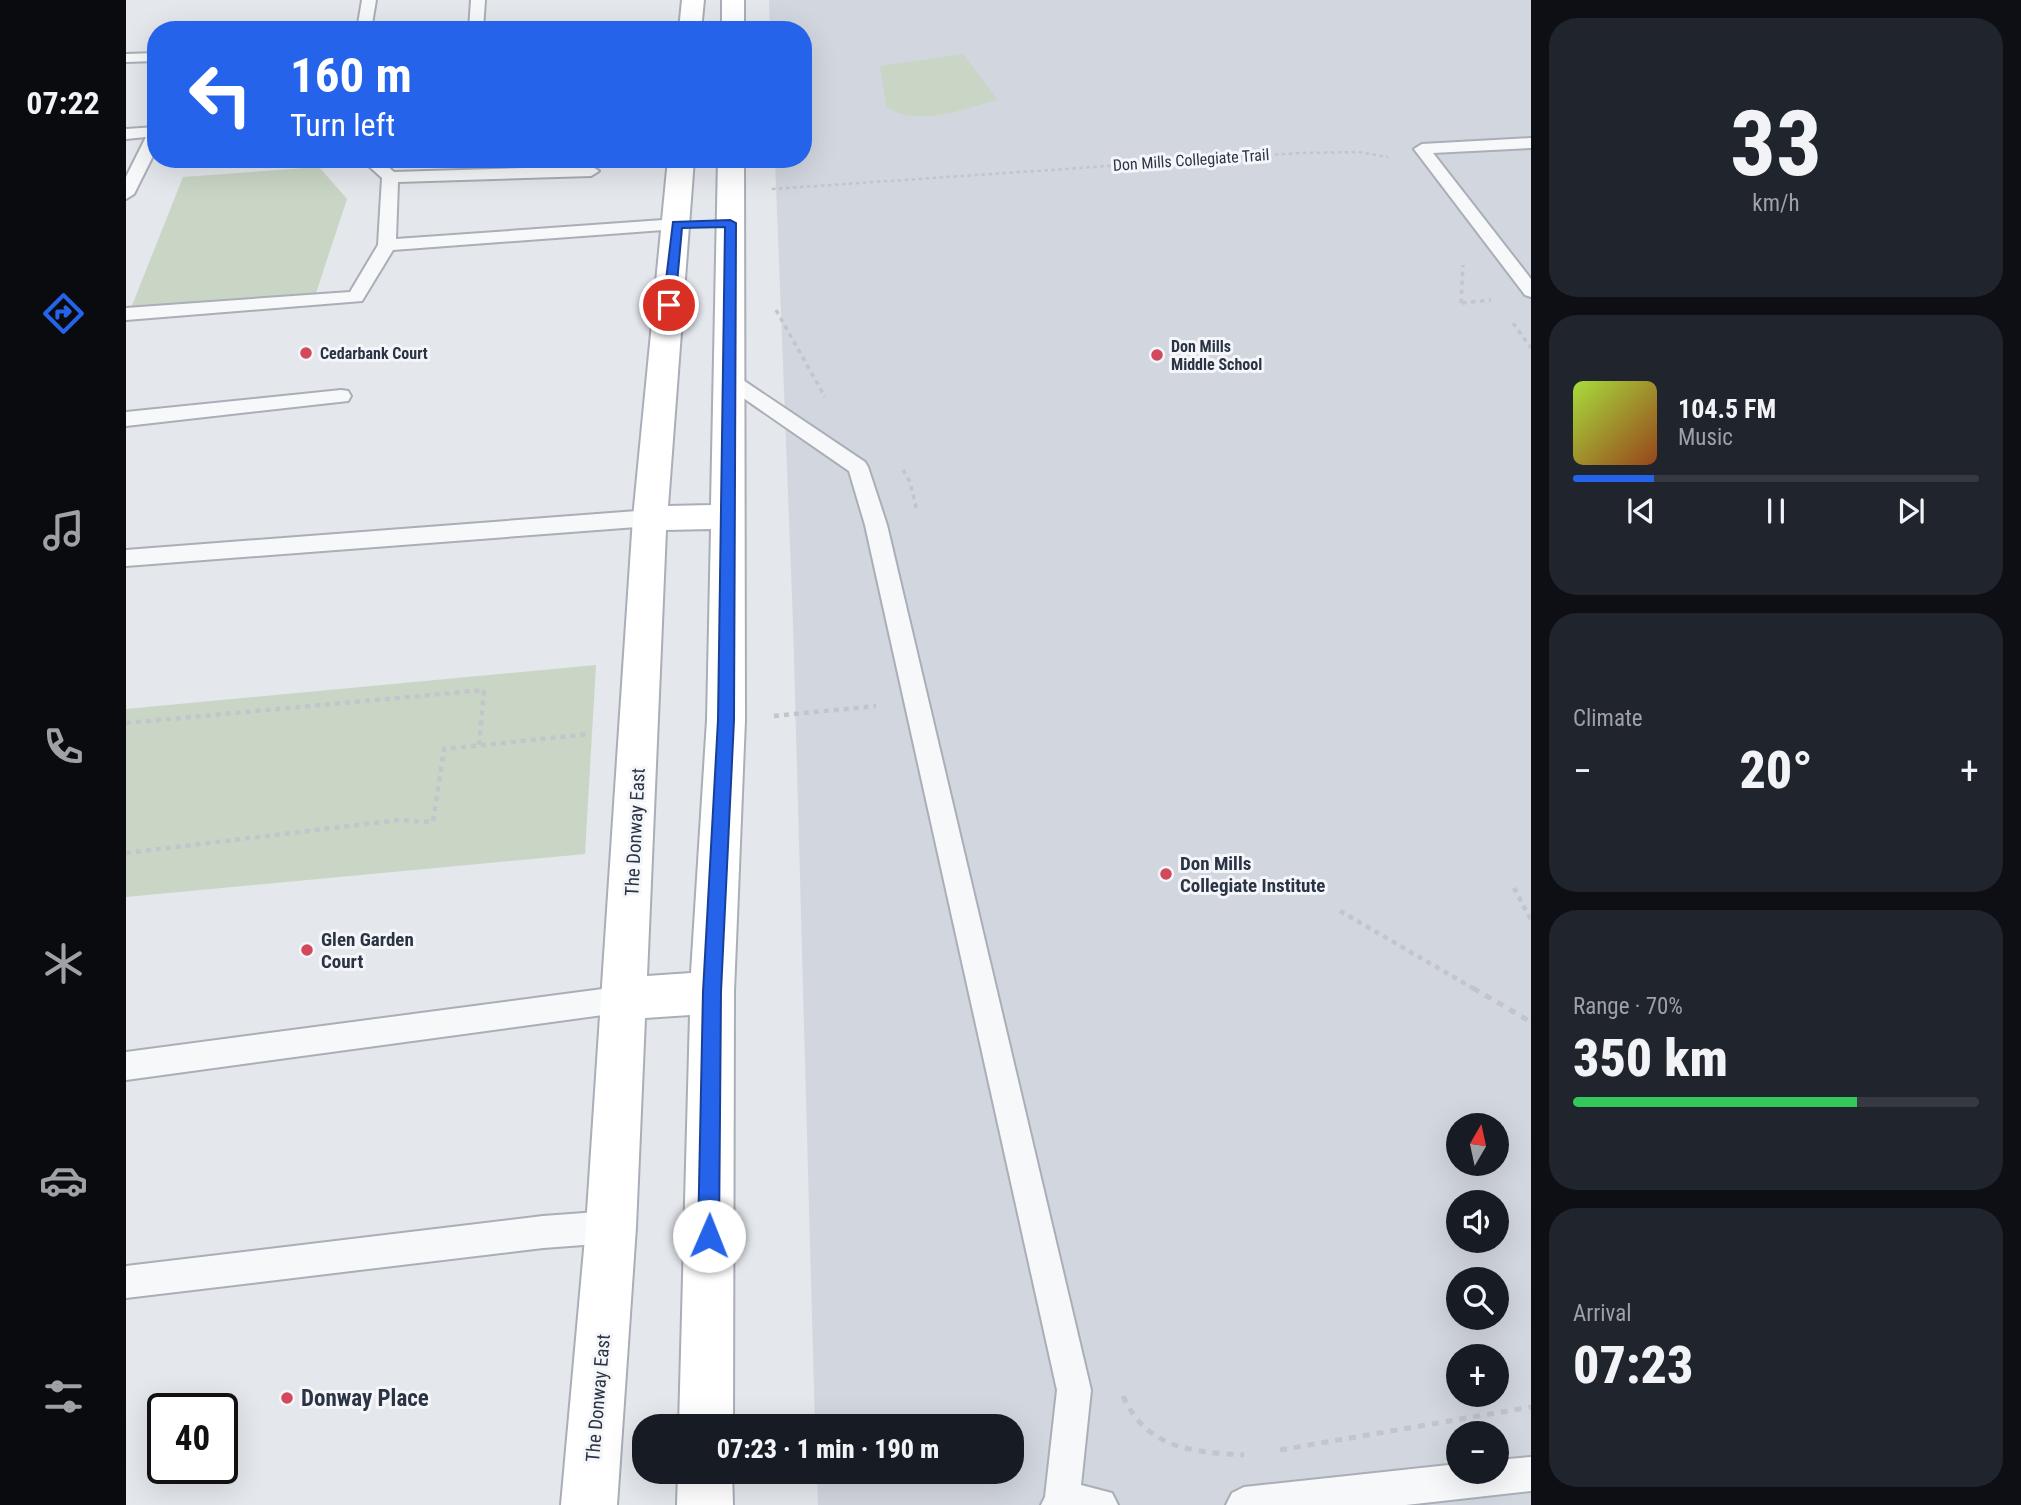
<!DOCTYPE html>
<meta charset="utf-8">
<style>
:root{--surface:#171b24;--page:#20242c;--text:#f1f3f6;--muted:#9ea1a6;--line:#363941;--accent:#2563eb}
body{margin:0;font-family:"Roboto Condensed",sans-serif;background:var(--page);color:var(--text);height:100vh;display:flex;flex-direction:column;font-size:26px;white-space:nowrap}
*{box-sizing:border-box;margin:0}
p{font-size:23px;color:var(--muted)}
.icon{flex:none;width:38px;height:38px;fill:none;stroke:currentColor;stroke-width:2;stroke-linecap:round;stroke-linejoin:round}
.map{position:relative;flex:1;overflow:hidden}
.details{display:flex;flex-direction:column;gap:18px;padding:18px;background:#0d0f14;width:490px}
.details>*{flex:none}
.banner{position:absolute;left:21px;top:21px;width:665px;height:147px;border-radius:28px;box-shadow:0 7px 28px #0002;background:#2563eb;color:#fff;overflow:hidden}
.needle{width:46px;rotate:9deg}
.fabs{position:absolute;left:1320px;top:1113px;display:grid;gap:14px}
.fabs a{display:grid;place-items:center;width:63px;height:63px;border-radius:50%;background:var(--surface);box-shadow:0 7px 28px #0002;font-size:35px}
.speed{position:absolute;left:21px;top:1393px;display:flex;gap:14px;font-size:35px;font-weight:700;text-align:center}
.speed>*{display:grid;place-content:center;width:91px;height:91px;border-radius:50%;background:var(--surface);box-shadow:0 7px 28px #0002;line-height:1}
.speed .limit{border:4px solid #111;border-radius:10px;background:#fff;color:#111}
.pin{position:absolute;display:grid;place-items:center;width:60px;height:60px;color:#fff;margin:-30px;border:4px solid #fff;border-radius:50%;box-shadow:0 2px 7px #0007}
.me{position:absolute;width:77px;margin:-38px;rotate:1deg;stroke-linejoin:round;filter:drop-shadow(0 0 5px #0008)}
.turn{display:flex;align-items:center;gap:24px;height:147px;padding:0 28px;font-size:32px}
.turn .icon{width:91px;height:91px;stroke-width:2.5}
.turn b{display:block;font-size:49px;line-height:60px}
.big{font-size:52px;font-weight:800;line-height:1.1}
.details .widget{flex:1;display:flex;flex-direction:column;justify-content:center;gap:10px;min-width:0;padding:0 24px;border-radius:28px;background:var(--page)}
.details .dial{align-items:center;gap:0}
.dial b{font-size:91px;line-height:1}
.song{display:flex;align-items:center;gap:21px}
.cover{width:84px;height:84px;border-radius:10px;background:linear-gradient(135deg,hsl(80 70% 55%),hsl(20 70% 35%))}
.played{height:7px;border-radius:4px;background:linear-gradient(90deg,var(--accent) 20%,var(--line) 20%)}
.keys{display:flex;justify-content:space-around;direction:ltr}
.heat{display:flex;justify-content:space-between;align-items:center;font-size:38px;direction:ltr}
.charge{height:10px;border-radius:5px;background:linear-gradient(90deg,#34c759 70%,var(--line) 0)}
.trip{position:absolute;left:506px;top:1414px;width:392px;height:70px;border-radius:28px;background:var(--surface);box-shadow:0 7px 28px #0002;font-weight:800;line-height:70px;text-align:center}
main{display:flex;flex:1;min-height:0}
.tabs{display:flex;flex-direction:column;width:126px;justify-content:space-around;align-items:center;background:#090b0e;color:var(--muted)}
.tabs .icon{width:49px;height:49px}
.tabs .selected{color:var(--accent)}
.tabs b{font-size:32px;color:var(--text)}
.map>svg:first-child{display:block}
.built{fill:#d2d6de;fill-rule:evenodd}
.green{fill:#c9d6c5}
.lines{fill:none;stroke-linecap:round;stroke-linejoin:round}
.lane-casing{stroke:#a9aeb7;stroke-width:4}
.secondary-casing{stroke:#a9aeb7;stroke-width:4}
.path-far3{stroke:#c2c5cb;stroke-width:2.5;stroke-dasharray:3.5 3.5;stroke-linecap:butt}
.path-far2{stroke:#c2c5cb;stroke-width:3.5;stroke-dasharray:4.5 4.5;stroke-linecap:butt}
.path-far1{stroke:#c2c5cb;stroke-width:4.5;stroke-dasharray:5 5;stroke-linecap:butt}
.path{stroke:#c2c5cb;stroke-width:5;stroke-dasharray:7 7;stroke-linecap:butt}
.lane{fill:#f7f8fa;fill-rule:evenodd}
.secondary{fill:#fff;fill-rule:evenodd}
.route{fill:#2563eb;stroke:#184099;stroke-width:2}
.poi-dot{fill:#d1495b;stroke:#f4f6f9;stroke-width:2.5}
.labels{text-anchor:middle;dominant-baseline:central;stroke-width:6;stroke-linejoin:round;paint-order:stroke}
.far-street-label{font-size:16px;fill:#2b3445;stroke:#f4f6f9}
.far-poi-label{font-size:16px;font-weight:bold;fill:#2b3445;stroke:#f4f6f9;text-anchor:start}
.street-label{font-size:19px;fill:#2b3445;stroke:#f4f6f9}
.poi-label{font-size:19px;font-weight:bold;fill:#2b3445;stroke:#f4f6f9;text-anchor:start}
.near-poi-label{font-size:23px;font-weight:bold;fill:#2b3445;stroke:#f4f6f9;text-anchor:start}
</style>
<main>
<nav class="tabs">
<b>07:22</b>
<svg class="icon selected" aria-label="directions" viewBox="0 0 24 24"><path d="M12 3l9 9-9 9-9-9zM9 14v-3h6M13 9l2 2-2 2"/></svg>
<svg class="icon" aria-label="music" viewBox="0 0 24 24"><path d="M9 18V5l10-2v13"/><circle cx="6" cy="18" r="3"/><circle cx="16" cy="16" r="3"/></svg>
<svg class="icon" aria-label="phone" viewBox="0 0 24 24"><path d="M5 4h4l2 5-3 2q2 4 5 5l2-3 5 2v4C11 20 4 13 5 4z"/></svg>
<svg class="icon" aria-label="climate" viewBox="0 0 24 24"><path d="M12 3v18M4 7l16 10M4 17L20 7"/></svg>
<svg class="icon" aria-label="car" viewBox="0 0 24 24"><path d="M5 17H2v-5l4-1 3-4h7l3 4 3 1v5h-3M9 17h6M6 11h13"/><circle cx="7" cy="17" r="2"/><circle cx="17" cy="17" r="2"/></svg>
<svg class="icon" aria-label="filters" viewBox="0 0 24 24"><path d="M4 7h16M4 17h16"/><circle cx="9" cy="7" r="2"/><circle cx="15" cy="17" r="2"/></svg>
</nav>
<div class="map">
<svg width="1405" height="1505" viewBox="0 0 1405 1505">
<rect width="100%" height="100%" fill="#e4e7ec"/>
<!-- built -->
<path class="built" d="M643,0H1405V1505H692L691,1472H886V1426H689L667,622L649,159H677V30H644ZM1332,1125H1370V1164H1332ZM1332,1202H1370V1241H1332ZM1332,1279H1370V1318H1332ZM1332,1356H1370V1395H1332ZM1332,1433H1370V1472H1332Z"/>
<!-- green -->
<path class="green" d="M837,54L872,100C838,108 791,129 760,106L754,66Z
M193,167L221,199L187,302L5,308L57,177Z
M470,665L459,854L0,897V709Z"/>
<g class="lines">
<!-- lane casing -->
<g class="lane-casing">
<path id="lane" d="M236,0H250L245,30H231Z
M345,0H359L357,30H343Z
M30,53V61L0,62V54Z
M30,127V150L8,194L0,199V177L20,137L0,139V129Z
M1405,138V148L1307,153L1405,279V297L1399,295L1288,149L1296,144Z
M235,159H253L268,172L465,166L473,171L465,176L272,182L270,239L551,219L560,224L551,229L267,250L236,301L0,320V308L224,292L252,245L256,178Z
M604,374L611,376L739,462L742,467L761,525L965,1390L955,1485L986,1493L992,1505H915L919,1497L931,1390L739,525L723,471L597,384L594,380L597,376Z
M215,390L222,391L225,396L222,401L0,426V412Z
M524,510L531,513L535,518L531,523L524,526L0,566V550Z
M499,986L509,990L513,999L509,1008L499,1012L0,1080V1052Z
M485,1211L496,1216L501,1227L496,1238L485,1243L417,1248L0,1298V1266L417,1216Z
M1405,1457V1491L1280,1505H1100L1106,1493L1118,1487L1332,1464V1472H1370V1460Z"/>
</g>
<!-- secondary casing -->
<g class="secondary-casing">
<path id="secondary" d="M556,0H578L575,30H553Z
M596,0H618V30H596Z
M542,159H568L542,506L585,505L592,159H618L619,720L608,992L607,1426H553L564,1015L519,1018L510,1227L491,1505H435L460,1227L507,518ZM585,529L581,720L565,973L521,976L540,530Z
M552,1472H606L607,1505H551Z"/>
</g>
<!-- path-far3 -->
<path class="path-far3" d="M646,189L1173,153L1232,152L1262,157"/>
<!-- path-far2 -->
<path class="path-far2" d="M1335,303L1337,265
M1336,303L1365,300
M650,310L699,397
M1387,323L1405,348
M777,470L784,482L791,511"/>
<!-- path-far1 -->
<path class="path-far1" d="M648,716L750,706
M0,723L358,690L353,745
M0,853L273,820L307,822L318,749L464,734
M1388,888L1405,920
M1214,911L1350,990"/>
<!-- path -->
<path class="path" d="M1347,988L1405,1022
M997,1396C1021,1449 1066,1452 1118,1455
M1154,1450L1405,1407"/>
<!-- lane -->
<use href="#lane" class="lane"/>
<!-- secondary -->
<use href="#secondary" class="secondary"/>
</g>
<!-- route -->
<path class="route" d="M604,220L610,223L608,720L595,992L593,1236L590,1243L583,1246L575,1243L572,1236L577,992L592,720L599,227L556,228L549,305L543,308L537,305L547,222Z"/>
<!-- markers -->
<g class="poi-dot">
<circle cx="180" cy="353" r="7"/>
<circle cx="1031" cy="355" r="7"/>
<circle cx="1040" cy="874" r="7"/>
<circle cx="181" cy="950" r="7"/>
<circle cx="161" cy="1398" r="7"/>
</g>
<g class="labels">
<!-- far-street labels -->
<g class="far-street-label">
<text transform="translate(1065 160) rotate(-4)">Don Mills Collegiate Trail</text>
</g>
<!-- far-poi labels -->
<g class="far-poi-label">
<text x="1045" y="346">Don Mills<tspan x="1045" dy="18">Middle School</tspan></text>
<text x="194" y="353">Cedarbank Court</text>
</g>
<!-- street labels -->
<g class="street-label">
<text transform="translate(509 832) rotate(-87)">The Donway East</text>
<text transform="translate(472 1398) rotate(-85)">The Donway East</text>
</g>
<!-- poi labels -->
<g class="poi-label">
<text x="1054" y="863">Don Mills<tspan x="1054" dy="22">Collegiate Institute</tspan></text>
<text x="195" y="939">Glen Garden<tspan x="195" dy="22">Court</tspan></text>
</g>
<!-- near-poi labels -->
<g class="near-poi-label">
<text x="175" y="1398">Donway Place</text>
</g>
</g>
</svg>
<div class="fabs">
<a><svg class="needle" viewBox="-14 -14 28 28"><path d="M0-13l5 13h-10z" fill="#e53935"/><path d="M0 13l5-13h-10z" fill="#9ea1a6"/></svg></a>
<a><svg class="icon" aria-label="sound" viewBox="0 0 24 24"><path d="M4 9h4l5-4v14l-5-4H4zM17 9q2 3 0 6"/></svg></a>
<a><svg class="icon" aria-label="search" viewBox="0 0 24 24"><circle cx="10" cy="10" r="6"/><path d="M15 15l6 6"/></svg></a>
<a>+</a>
<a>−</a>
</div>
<div class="speed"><div class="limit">40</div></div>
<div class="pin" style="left:543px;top:305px;background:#d93025"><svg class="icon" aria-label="arrive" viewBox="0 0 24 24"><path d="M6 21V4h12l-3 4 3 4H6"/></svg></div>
<svg class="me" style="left:583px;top:1236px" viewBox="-20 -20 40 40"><circle r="19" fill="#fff"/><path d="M0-13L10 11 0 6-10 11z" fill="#2563eb"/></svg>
<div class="trip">07:23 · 1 min · 190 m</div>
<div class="banner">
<div class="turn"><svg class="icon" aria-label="left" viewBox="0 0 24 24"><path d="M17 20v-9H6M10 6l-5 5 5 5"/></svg><div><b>160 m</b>Turn left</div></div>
</div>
</div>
<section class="details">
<div class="widget dial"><b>33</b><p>km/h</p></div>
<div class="widget">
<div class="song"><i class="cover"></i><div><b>104.5 FM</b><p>Music</p></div></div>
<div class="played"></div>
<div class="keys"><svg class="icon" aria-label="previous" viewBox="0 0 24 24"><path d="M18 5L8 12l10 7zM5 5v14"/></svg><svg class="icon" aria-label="pause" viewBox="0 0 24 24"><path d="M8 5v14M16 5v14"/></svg><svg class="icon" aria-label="next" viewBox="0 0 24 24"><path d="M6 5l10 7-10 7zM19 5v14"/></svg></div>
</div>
<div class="widget"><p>Climate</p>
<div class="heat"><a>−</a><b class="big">20°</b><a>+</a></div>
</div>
<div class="widget"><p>Range · 70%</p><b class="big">350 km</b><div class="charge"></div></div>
<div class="widget"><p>Arrival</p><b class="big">07:23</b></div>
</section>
</main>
